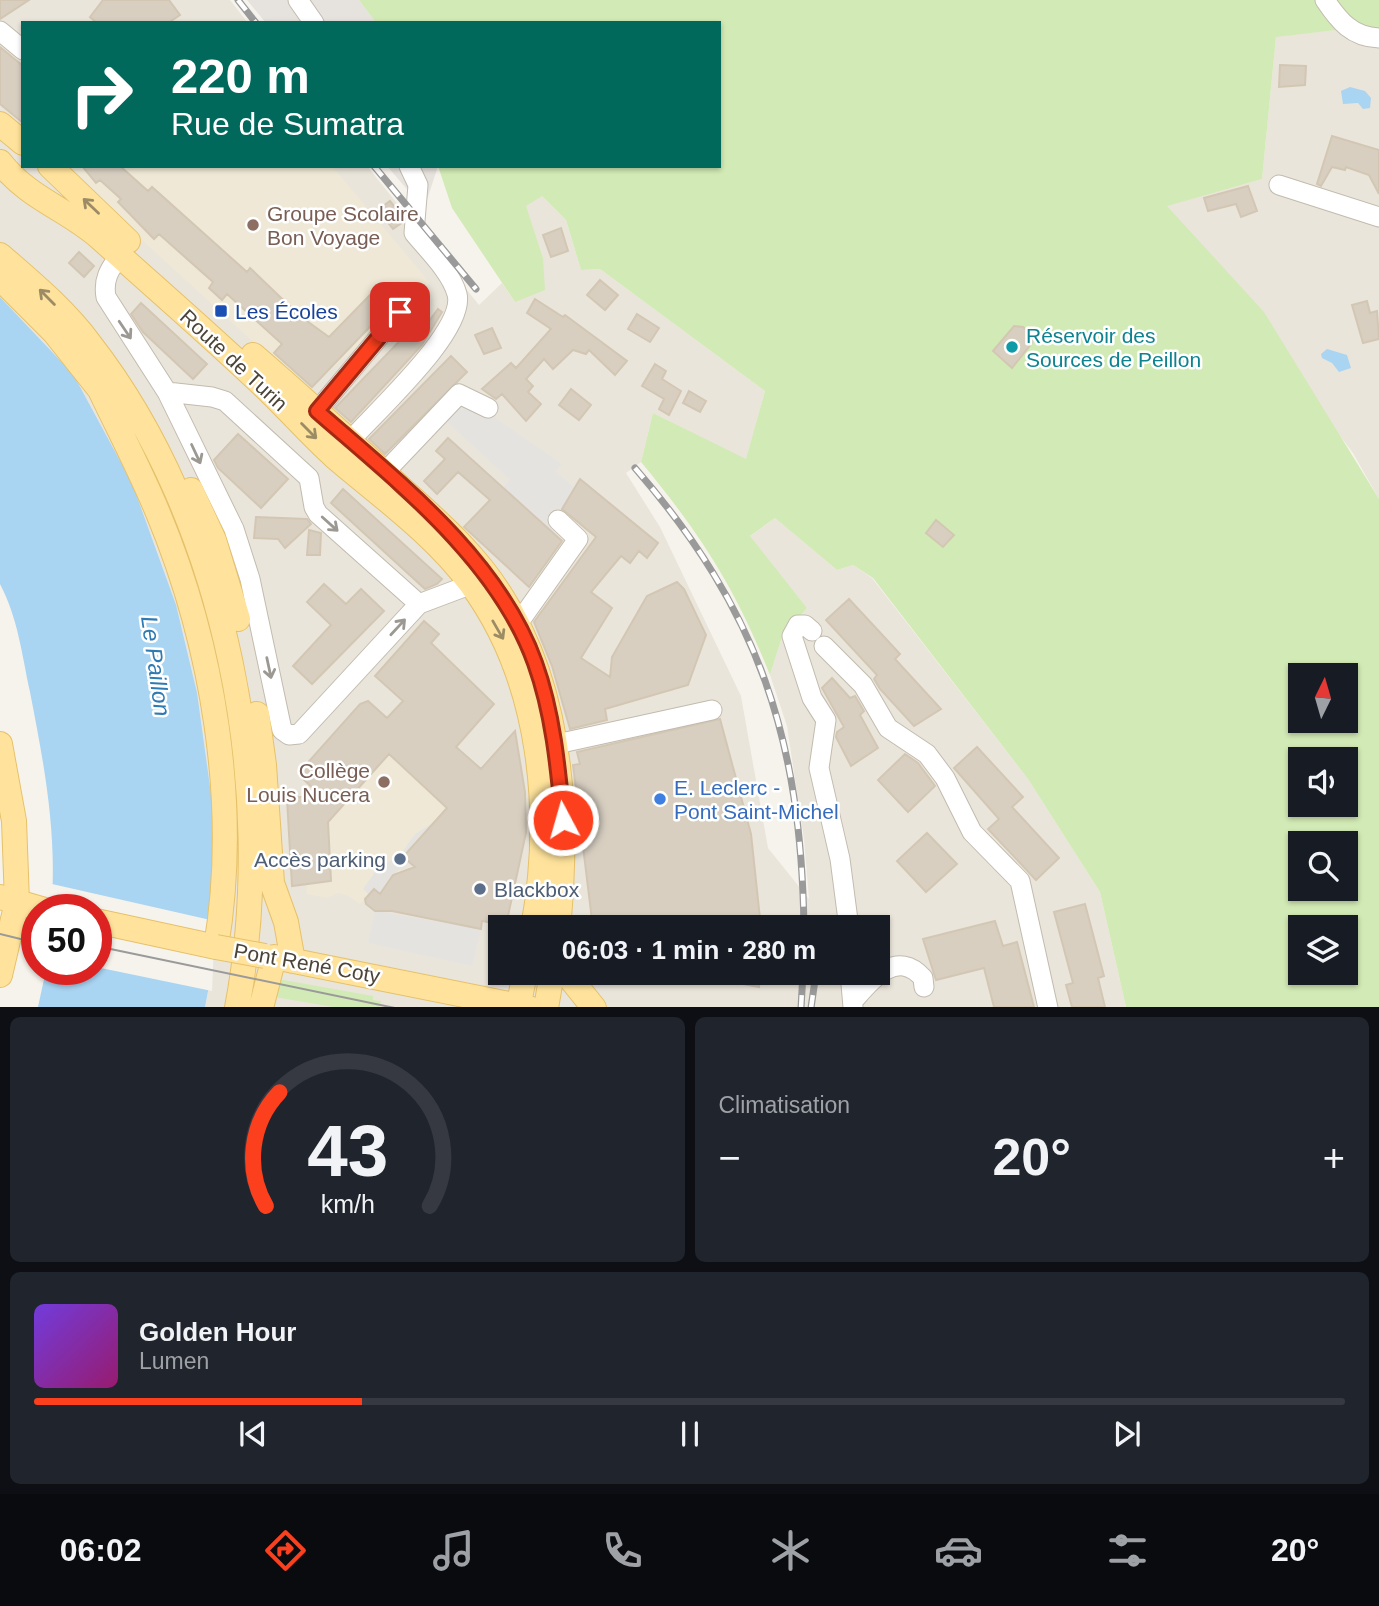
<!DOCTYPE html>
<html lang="fr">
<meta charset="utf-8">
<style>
:root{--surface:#171b24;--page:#20242c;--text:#f1f3f6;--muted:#9ea1a6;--line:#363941;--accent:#fc3f1d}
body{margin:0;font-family:Arial,sans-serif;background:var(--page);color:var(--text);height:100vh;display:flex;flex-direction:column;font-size:26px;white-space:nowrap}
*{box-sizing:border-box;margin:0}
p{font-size:23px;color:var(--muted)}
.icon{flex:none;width:38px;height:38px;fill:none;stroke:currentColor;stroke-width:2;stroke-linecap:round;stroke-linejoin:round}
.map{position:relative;height:1007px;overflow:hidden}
.side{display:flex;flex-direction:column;gap:10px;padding:10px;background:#0d0f14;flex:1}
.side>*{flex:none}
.hud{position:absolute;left:21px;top:21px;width:700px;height:147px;border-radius:0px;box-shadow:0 2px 5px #0004;background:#00695c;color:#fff;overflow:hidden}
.needle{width:46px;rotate:5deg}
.buttons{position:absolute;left:1288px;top:663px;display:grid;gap:14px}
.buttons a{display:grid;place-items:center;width:70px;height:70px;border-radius:0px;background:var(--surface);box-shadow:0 2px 5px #0004;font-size:35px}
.speed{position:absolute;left:21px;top:894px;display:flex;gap:14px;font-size:35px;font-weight:700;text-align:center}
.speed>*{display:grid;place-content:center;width:91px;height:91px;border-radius:50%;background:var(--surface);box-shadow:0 2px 5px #0004;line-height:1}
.speed .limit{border:10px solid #d22;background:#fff;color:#111}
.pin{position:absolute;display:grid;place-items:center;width:60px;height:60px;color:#fff;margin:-30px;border-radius:14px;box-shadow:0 4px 10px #0006}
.me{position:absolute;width:77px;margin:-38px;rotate:354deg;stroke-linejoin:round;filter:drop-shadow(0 0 5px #0008)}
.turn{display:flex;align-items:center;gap:24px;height:147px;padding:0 35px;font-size:32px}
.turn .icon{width:91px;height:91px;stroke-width:2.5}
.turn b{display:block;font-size:49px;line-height:60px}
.big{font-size:52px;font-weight:600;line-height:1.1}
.side .tile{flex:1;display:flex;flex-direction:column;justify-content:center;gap:10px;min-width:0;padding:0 24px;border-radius:10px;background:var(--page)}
.side .dial{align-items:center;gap:0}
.dial svg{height:182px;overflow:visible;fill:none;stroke:var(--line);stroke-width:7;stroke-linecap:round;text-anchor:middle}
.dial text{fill:var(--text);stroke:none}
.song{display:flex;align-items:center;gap:21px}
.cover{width:84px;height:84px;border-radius:10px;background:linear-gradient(135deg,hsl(260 70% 55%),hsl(320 70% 35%))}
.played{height:7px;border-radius:4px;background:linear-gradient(90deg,var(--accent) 25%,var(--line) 25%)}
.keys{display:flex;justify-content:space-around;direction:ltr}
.heat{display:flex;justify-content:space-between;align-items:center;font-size:38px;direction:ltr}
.side .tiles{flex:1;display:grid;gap:10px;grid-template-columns:1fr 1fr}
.tile:last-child{grid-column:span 2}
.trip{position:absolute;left:488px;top:915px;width:402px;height:70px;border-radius:0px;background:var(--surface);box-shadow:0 2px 5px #0004;font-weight:600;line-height:70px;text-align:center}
.tabs{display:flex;height:112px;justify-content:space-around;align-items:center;background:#090b0e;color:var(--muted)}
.tabs .icon{width:49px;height:49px}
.tabs .on{color:var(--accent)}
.tabs b{font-size:32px;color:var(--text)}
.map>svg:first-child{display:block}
.residential{fill:#eae5da;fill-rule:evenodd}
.industrial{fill:#e6e2dd}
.education{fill:#efe8d6}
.green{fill:#d2eab5;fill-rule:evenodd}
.parking{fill:#e5e3e0}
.water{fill:#a9d4f2}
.pier{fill:#f6f3ec}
.building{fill:#d8cfc1;stroke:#d3c7b4;stroke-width:2}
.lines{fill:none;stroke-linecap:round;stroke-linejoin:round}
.minor-casing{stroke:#c2bbae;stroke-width:21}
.major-casing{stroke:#e6c16a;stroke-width:26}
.minor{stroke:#fff;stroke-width:19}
.major{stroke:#ffe39c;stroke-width:24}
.tram{stroke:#9a9a9a;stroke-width:2}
.rail-casing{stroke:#9a9a9a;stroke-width:7}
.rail{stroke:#fff;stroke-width:4.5;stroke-dasharray:13;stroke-linecap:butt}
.major-bridge-casing{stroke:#e6c16a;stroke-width:26;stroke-linecap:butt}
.major-bridge{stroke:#ffe39c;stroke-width:24}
.oneway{stroke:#9c8c66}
.oneway2{stroke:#9c9892}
.route-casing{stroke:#a42913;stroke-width:18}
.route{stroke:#fc3f1d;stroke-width:12}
.education-dot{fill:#8d6e63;stroke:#fff;stroke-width:2.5}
.transit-dot{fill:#1a4fb4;stroke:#fff;stroke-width:2.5}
.culture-dot{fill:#0f9aa8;stroke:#fff;stroke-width:2.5}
.shop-dot{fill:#3f7fe0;stroke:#fff;stroke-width:2.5}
.service-dot{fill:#5c6f8a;stroke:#fff;stroke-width:2.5}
.labels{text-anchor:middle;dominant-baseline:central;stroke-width:5;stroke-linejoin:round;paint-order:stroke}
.education-label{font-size:21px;fill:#785e54;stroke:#fff;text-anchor:start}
.transit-label{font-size:21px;fill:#164399;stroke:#fff;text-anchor:start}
.culture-label{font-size:21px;fill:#0d838f;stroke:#fff;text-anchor:start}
.street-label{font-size:21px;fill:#4b4439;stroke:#fff}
.shop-label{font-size:21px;fill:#366cbe;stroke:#fff;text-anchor:start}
.service-label{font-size:21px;fill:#4e5e75;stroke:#fff;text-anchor:end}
.water-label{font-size:23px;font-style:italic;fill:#2e7ab2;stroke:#fff}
</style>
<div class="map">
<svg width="1379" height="1008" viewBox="0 0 1379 1008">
<rect width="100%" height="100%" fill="#f6f3ec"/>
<!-- residential -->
<path class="residential" d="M0,0H230L248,23H23V166H367L479,305L502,283L515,302L543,258L525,206L541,195L566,220L581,270L600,269L765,391L746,460L653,413L641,462L626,473L660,527L741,696L768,848L809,899L804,839L787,726L770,675L782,637L807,608L749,537L775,518L837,570L853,565L872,578L1028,779L1100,892L1126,1007H205L210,981L73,374L0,297ZM500,928H878V973H500Z
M1345,29L1379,41V499L1353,453L1166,205L1262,179L1276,36Z"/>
<!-- industrial -->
<path class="industrial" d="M247,0H359L376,23H266Z
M387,166H438L424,209Z"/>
<!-- education -->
<path class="education" d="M61,166H332L430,283L311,387L269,356Z
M446,656L494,704L461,741L445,737L475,764L442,803L446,808L403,856L400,872L388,879L380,894L374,889L360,904L349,896L338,893L327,898L307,894L306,882L292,883L287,799L305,796L312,788L299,775L303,768L360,704L368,701L390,721L391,714Z"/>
<!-- green -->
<path class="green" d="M359,0H1379V41L1345,29L1276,37L1262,179L1167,206L1264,312L1379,499V1007H1126L1100,892L1028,779L873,578L853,565L837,570L775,518L750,536L807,608L782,637L770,675C736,589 700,533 641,462L653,413L746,459L765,391L600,269L581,270L566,220L542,196L526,206L543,258L545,290L515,302L452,208L438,166H719V23H376ZM1300,676H1346V721H1300ZM1300,760H1346V805H1300ZM1300,844H1346V889H1300ZM1300,928H1346V973H1300Z
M278,979L373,996V1000L381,1001L380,1007H333L269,996Z"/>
<!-- parking -->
<path class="parking" d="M460,404L478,406L562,464L556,472L575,488L559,513L558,527L552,533L503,488L510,480L445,420Z
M434,822L403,856L409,862L388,879L380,894L374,889L369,895L363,889L375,872L402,852L415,834Z
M375,911L481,929L472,966L368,943Z"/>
<!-- water -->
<path class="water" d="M1350,87L1365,91L1371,98L1370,108L1363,109L1358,103L1343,104L1341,91Z
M0,297L73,374L132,483L176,605L197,693L214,816L210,981L205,1007H38L46,970H96V910H51C58,836 44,764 30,692C22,655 18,618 0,584Z
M1327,349L1347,355L1351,368L1339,372L1332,363L1322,358L1321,354Z"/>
<!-- pier -->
<path class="pier" d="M52,884L215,921L212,991L96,967V910H48Z"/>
<!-- building -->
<path class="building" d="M0,0H29L0,19Z
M103,0H169L180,15L168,23H97L90,17Z
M0,47L23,66V123L0,104Z
M1280,65L1306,66L1305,85L1279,87Z
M1332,136L1379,150V194L1369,175L1346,167L1345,170L1332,167L1321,186L1317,184Z
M82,166H120L148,191L152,187L247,272L250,268L300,316L329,337L371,294L387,309L312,387L274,353L282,344L227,294L222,300L209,288L213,282L159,234L154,239L118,202L121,199L100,180L96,183Z
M1248,186L1257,211L1241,217L1236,204L1208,211L1204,198Z
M390,201L403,217V222L393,229L378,210Z
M561,228L568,251L551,257L543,235Z
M79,252L94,266L84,277L69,263Z
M600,280L618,295L605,310L587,295Z
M535,299L563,317L565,315L627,361L615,375L589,350L586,354L573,350L553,369L544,359L526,379L533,386L528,392L541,404L526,421L502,394L496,399L482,389L511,363L516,368L551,329L527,313Z
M1367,301L1370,313L1377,311L1379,339L1363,343L1352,305Z
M141,303L207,364L193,379L143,332L131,314Z
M438,309L442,312L422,345L351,422L335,408L414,326L421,332Z
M637,314L659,328L650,342L628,329Z
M1014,326L1023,327L1032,335V343L1012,368L993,351Z
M492,328L501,348L484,354L475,335Z
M451,356L467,372L385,454L369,439Z
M655,364L666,371L662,379L681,391L669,415L659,409L664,399L642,386Z
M571,389L591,405L579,420L559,405Z
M689,391L706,401L700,412L683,403Z
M238,434L288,479L261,508L218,468L214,460Z
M448,438L562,541L529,587L464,527L490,500L458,472L437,494L424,481L445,459L436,451Z
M580,479L658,543L647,558L639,551L630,563L621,556L591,592L612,608L581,658L610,677L612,657L647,596L677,582L684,589L706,635L688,685L605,709L607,720L570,729L552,666L534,622L596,537L562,509Z
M343,489L442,579L437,584L425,589L331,503Z
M256,517L307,519L311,524L285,548L278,539L254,538Z
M936,520L954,535L943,547L926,533Z
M309,530L321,533L320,555H307Z
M324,584L346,604L361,589L384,611L312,684L293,666L331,625L307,602Z
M849,599L900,654L895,659L941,709L914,726L880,689L874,679L877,675L826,620Z
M424,621L439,634L431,643L494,704L456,747L481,769L515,731L525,792L526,833L506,925L482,921L481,929L392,911H375L366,904L365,899L374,889L380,894L393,875L415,867L403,857L447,808L389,754L328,822L331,881L292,886L287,799L319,794L299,775L303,768L360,704L368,701L387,718L403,701L375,676Z
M832,678L850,698L855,696L864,711L860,715L878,748L851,766L836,737L837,732L844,727L822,688Z
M720,719L751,834L761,928H593L573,765L580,764L577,752Z
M977,747L1023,797L1012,807L1059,858L1036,880L988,829L999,819L954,768Z
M905,754L918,763L935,786L908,812L878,780Z
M927,833L957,864L926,892L897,861Z
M1085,904L1104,976L1098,978L1105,1007H1072L1066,985L1073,983L1054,912Z
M995,921L1003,946L1017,942L1034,1007H994L984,968L936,980L923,939Z
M717,973H760L759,987L717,979Z"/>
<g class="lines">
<!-- minor casing -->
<g class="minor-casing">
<path id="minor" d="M298,0L314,23
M1325,0C1339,21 1352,37 1379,38
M0,31L23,50
M1279,185L1379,217
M120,256C109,269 103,280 106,297L167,392L212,397L225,401L309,478L314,507L318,514L419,604L472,584
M167,392L234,529L250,579L282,730L289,735L299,734L419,604
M317,411L400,312
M341,451C366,420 467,332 457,294C451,272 428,250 414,233L418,185L409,166
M384,473L459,394L488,408
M517,625L578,539L558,520
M812,631L805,625H798L792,636L812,698L826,720L819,768L840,859L849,928
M824,646L863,685L888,728L927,754L945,778L972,832L1020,881L1048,1008
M543,747L712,710
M850,973L853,1007
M854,1000C871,980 897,948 923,978L924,987"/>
</g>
<!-- major casing -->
<g class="major-casing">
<path id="major" d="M0,124L23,143
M0,162C30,200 66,208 100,238C151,284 203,329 253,376C282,402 307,432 336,458C382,497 435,535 471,584C542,680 554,813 533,928
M50,166L128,241
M0,255C31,282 65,310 90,344C227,520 278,791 237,1008
M0,278L54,332L112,405
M253,355C300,395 345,437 391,479C430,515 471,548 500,594C563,691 569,816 558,928
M191,490L214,540L238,619
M257,714L264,765L272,883L286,922L293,961
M0,744L14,821L17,902L0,975
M0,897L45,910
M96,921L216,947C240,804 213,645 158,513C141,472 120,432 101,392
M279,958L529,1008
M566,973L594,1008
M261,1008L274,957
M518,1008L525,973
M546,1008L552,973"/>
</g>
<!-- minor -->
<use href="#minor" class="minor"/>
<!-- major -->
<use href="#major" class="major"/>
<!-- tram -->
<path class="tram" d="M0,934L37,943
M96,946L395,1008"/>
<!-- rail casing -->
<g class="rail-casing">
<path id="rail" d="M238,0L256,23
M374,166L476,289
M635,468C759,611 801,738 804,928
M801,1008L803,973
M811,1008L816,973"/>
</g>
<!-- rail -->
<use href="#rail" class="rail"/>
<!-- major-bridge casing -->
<g class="major-bridge-casing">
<path id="major-bridge" d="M216,947L265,956"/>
</g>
<!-- major-bridge -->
<use href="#major-bridge" class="major-bridge"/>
</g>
<!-- one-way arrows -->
<defs><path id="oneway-shaft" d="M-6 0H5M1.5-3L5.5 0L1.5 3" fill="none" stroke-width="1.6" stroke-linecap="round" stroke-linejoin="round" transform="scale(1.75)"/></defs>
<g class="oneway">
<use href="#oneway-shaft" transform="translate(91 206) rotate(-136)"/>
<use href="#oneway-shaft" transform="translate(47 297) rotate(-135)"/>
<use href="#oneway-shaft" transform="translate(309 431) rotate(45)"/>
<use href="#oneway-shaft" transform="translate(498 630) rotate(60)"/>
</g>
<g class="oneway2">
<use href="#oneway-shaft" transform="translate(125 330) rotate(56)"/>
<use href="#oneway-shaft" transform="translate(196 454) rotate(65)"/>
<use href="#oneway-shaft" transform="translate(330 524) rotate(42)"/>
<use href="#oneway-shaft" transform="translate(398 627) rotate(-47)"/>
<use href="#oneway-shaft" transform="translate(269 668) rotate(78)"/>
</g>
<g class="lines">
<!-- route casing -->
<g class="route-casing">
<path id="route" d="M400,312L317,411C397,481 498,559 535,663C553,713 558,767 563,820"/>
</g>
<!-- route -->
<use href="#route" class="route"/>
</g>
<!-- markers -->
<g class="education-dot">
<circle cx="253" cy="225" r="7"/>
<circle cx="384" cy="782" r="7"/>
</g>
<rect class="transit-dot" x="214" y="304" width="14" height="14" rx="3.5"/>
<circle class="culture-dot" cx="1012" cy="347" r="7"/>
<circle class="shop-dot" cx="660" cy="799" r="7"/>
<g class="service-dot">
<circle cx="400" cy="859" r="7"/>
<circle cx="480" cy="889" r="7"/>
</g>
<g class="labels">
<!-- education labels -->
<g class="education-label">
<text x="267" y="213">Groupe Scolaire<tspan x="267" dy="24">Bon Voyage</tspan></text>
<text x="370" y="770" text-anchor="end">Collège<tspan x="370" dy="24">Louis Nucera</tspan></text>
</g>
<!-- transit labels -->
<g class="transit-label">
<text x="235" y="311">Les Écoles</text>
</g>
<!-- culture labels -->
<g class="culture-label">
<text x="1026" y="335">Réservoir des<tspan x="1026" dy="24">Sources de Peillon</tspan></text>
</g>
<!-- street labels -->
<g class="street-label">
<text transform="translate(234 360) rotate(43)">Route de Turin</text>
<text transform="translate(307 963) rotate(10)">Pont René Coty</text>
</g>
<!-- shop labels -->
<g class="shop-label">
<text x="674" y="787">E. Leclerc -<tspan x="674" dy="24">Pont Saint-Michel</tspan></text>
</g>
<!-- service labels -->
<g class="service-label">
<text x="386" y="859">Accès parking</text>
<text x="494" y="889" text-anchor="start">Blackbox</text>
</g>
<!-- water labels -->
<g class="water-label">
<text transform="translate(156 666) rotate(82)">Le Paillon</text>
</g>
</g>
</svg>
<div class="buttons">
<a><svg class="needle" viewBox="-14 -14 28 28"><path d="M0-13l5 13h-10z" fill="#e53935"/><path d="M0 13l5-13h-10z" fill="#9ea1a6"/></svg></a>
<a><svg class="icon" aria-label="sound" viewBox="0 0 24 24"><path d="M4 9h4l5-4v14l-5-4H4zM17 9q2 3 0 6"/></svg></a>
<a><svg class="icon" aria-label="search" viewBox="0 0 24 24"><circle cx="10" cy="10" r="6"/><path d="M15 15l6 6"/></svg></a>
<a><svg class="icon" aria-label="layers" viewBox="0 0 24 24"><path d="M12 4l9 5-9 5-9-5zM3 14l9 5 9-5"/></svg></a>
</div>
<div class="speed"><div class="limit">50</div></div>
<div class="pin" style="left:400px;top:312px;background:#d93025"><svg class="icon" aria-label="arrive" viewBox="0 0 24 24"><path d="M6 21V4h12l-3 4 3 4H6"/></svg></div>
<svg class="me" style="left:563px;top:820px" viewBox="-20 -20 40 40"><circle r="17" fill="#fc3f1d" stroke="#fff" stroke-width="3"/><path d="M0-11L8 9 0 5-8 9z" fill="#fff"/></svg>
<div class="trip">06:03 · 1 min · 280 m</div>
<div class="hud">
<div class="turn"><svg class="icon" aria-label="right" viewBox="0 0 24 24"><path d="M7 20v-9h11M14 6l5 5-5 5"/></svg><div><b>220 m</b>Rue de Sumatra</div></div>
</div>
</div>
<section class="side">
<div class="tiles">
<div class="tile dial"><svg viewBox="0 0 100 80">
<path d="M14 69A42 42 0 1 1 86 69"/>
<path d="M14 69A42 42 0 0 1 20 19" stroke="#fc3f1d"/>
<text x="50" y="56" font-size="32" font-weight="700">43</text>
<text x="50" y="72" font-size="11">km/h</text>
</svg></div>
<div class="tile"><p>Climatisation</p>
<div class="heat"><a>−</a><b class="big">20°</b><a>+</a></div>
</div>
<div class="tile">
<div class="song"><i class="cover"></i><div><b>Golden Hour</b><p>Lumen</p></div></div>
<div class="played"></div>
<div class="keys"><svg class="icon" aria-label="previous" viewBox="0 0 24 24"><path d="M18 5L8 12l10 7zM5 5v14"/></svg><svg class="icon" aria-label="pause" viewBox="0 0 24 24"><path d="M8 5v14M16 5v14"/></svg><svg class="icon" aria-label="next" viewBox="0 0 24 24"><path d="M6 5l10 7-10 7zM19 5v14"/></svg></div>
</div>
</div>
</section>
<nav class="tabs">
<b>06:02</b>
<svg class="icon on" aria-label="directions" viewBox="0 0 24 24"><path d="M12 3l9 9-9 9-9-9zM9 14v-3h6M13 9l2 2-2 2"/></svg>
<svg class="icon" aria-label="music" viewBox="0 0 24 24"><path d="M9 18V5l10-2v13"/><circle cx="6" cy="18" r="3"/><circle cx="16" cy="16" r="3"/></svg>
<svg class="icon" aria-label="phone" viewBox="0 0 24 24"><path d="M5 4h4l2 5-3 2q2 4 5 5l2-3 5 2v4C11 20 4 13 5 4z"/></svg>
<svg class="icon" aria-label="climate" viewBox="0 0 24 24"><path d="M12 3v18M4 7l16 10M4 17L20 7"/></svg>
<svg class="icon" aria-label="car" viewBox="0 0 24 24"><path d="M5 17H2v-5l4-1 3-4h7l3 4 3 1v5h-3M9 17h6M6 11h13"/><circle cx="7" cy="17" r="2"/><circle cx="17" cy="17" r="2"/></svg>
<svg class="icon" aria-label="filters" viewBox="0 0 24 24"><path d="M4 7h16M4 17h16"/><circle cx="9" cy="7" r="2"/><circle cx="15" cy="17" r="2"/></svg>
<b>20°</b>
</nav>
